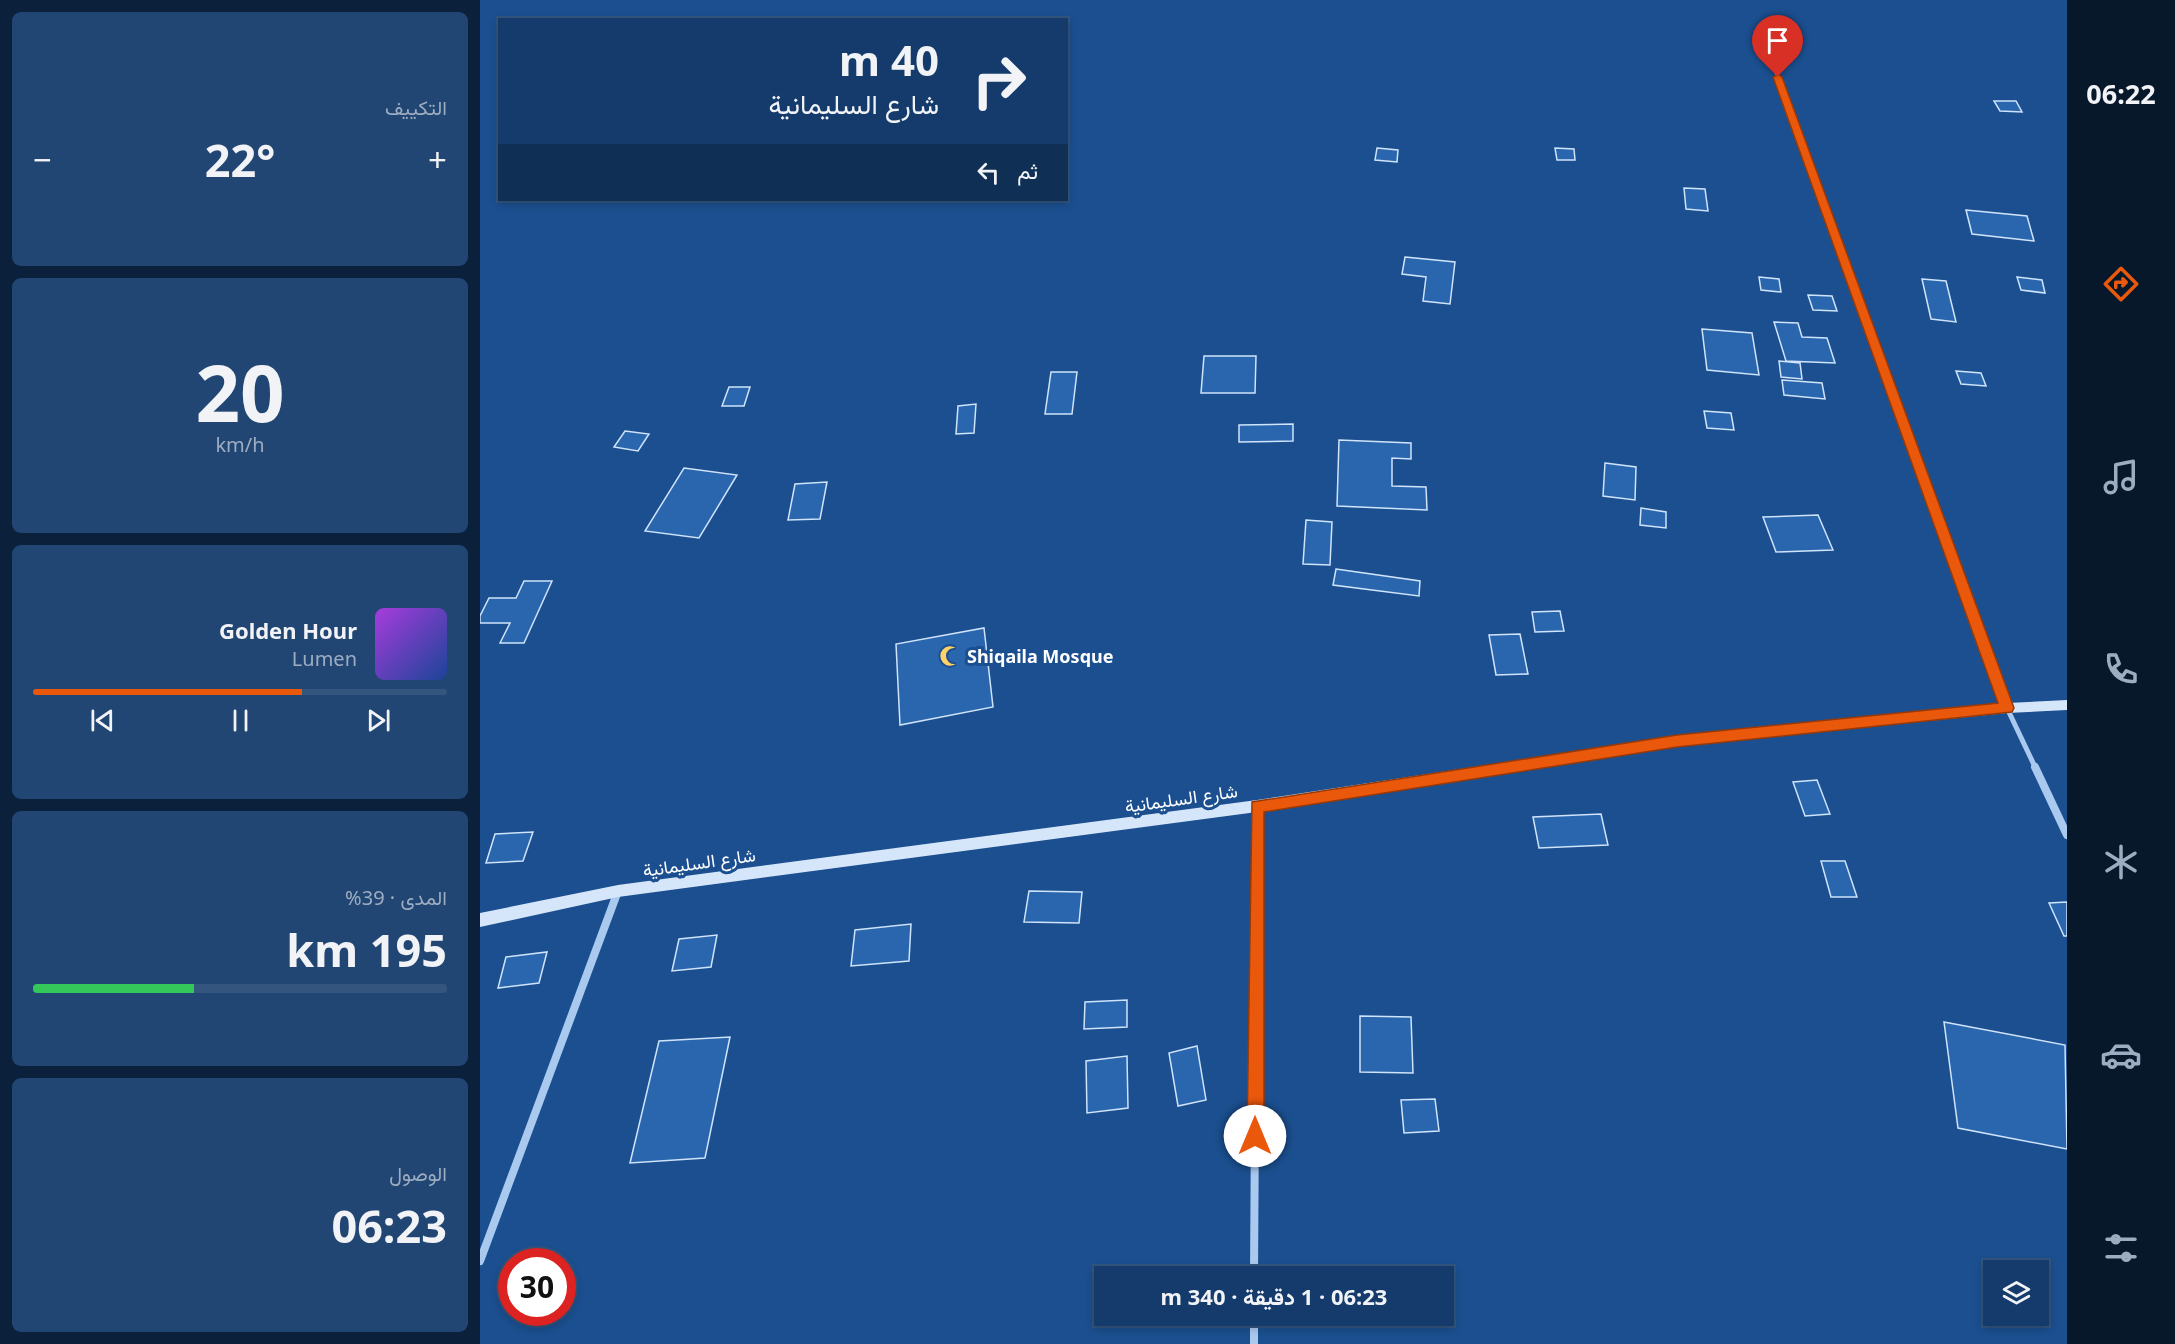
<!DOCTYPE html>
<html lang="ar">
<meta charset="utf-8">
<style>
:root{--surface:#143b6b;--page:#214673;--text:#f1f3f6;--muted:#9dadc1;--line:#33557e;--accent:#ea580c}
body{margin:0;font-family:"Noto Sans",Vazirmatn,sans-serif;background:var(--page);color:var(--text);direction:rtl;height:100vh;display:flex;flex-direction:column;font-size:22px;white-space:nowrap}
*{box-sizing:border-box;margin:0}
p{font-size:20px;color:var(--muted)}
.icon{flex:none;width:33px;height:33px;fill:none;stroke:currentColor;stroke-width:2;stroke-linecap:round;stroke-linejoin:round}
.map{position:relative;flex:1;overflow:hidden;direction:ltr}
.drawer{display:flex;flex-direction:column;gap:12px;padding:12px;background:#0b203b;width:480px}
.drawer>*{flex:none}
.banner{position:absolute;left:18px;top:18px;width:570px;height:183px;border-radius:0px;box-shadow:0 3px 9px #0003,0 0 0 2px var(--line);direction:rtl;background:#143b6b;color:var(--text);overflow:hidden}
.tools{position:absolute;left:1503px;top:1260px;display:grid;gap:12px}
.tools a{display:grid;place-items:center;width:66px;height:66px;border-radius:0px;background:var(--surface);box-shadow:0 3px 9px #0003,0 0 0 2px var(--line);font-size:30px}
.speed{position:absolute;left:18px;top:1248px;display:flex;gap:12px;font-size:30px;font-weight:700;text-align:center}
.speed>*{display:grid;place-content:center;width:78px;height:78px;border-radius:50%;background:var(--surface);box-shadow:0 3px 9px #0003,0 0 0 2px var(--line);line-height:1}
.speed .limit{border:9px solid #d22;background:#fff;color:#111}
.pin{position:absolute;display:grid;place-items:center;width:51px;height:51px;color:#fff;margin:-62px -26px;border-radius:50% 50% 50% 0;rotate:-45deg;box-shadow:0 0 6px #0007}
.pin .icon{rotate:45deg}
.me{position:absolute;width:66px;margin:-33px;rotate:0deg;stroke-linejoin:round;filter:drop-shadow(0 0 4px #0008)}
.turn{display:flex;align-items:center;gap:21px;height:126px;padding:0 30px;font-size:27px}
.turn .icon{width:78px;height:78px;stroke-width:2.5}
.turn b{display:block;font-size:42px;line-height:51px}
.then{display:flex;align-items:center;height:57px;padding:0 30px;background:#0003;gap:12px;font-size:22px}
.big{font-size:45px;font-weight:700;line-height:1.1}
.drawer .card{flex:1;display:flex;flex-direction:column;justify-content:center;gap:9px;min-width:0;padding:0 21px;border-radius:9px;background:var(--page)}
.drawer .dial{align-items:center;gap:0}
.dial b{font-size:78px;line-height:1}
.song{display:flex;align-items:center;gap:18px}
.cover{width:72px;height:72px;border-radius:9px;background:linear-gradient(135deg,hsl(280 70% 55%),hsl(220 70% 35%))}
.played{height:6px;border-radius:3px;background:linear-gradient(90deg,var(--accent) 65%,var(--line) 65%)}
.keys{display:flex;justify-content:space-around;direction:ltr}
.heat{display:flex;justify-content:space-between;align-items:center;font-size:33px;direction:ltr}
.charge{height:9px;border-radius:4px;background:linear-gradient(90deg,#34c759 39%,var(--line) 0)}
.trip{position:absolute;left:614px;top:1266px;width:360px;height:60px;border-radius:0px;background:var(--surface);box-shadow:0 3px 9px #0003,0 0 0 2px var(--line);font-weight:700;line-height:60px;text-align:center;direction:rtl}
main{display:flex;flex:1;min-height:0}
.menu{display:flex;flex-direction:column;width:108px;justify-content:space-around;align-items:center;background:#08182b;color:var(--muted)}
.menu .icon{width:42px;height:42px}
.menu .selected{color:var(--accent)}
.menu b{font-size:27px;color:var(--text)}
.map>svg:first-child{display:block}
.building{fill:#2a66ad;stroke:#cfe3fa;stroke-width:1.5}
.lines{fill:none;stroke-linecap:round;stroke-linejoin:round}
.street-far2{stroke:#a9c9ee;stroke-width:4.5}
.street-far1{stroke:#a9c9ee;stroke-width:5}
.street{stroke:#a9c9ee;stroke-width:8}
.secondary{fill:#d6e6fa;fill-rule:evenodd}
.route{fill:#ea580c;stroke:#983908;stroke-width:1.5}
.labels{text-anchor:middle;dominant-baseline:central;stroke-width:6;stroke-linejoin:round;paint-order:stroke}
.poi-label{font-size:18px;font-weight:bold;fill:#fff;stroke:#1b4f8f;text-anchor:start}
.street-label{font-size:18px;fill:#fff;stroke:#1b4f8f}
</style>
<main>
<nav class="menu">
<b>06:22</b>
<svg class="icon selected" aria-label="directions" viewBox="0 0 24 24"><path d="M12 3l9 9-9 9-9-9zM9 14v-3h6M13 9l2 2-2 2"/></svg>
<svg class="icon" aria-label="music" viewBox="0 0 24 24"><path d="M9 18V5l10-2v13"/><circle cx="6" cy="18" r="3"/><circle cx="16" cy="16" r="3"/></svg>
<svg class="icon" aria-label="phone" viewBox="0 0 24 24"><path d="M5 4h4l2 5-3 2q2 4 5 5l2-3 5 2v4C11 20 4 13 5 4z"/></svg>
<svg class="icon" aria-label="climate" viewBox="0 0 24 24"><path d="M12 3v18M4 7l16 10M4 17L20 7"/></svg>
<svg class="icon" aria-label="car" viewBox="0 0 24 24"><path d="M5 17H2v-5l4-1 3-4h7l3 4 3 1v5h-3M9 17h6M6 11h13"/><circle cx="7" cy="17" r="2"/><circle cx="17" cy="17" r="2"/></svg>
<svg class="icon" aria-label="filters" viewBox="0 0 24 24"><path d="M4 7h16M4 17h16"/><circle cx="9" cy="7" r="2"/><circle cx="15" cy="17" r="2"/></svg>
</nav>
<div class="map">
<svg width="1587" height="1344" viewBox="0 0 1587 1344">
<rect width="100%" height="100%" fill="#1b4f8f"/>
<!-- building -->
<path class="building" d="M1514,101H1536L1542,112L1520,111Z
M897,148L918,150L917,162L895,160Z
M1075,148L1094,149L1095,160H1077Z
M1204,188L1225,189L1228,211L1206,209Z
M1486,210L1547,216L1554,241L1492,234Z
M925,257L975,262L970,304L943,301L946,277L922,274Z
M1279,277L1299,279L1301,292L1281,290Z
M1537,277L1562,280L1565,293L1541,290Z
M1442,279L1466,281L1476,322L1451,319Z
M1328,295L1352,296L1357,311L1333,310Z
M1294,322L1318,323L1322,337L1347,338L1355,363L1306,361Z
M1222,329L1272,333L1279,375L1227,370Z
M724,356H776L775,393H721Z
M1299,361L1320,363L1322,379L1301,377Z
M1476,371L1501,373L1506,386L1481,384Z
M571,372H597L592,414H565Z
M1302,380L1342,383L1345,399L1304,395Z
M249,387H270L264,406H242Z
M496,404L494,433L476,434L478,406Z
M1224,411L1251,413L1254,430L1227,428Z
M813,424V441L759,442V425Z
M145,431L169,434L158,451L134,447Z
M859,440L931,443V459L912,458V486L946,487L947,510L857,506Z
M1125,463L1156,467L1155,500L1123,496Z
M204,468L257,475L219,538L165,531Z
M347,482L340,519L308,520L315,484Z
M1161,508L1186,512V528L1160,525Z
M1338,515L1353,550L1296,552L1283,517Z
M826,520L852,522L850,565L823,564Z
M856,569L940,581L939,596L853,585Z
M44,581H72L44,643H20L30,623H0V616L9,598H36Z
M1080,611L1084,631L1055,632L1052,612Z
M504,628L513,707L420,725L416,644Z
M1040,634L1048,674L1016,675L1009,635Z
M1337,780L1350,814L1325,816L1313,782Z
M1121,814L1128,845L1059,848L1053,817Z
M53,832L43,861L6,863L15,834Z
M1341,861H1365L1377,897H1351Z
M549,891L602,892L599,923L544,922Z
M1587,902V936H1584L1569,903Z
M431,924L429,961L371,966L375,930Z
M237,935L231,967L192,971L199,939Z
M67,952L59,983L18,988L26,957Z
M647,1000V1027L604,1029L605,1002Z
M880,1016L931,1017L933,1073L880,1072Z
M1464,1022L1585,1045L1587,1149L1478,1128Z
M250,1037L225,1158L150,1163L179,1041Z
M717,1046L726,1100L698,1106L689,1053Z
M647,1056L648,1108L607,1113L606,1061Z
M955,1099L959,1131L924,1133L921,1100Z"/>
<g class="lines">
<!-- street-far2 -->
<path class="street-far2" d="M1290,54L1391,332"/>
<!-- street-far1 -->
<path class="street-far1" d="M1390,330L1527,708L1556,769"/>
<!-- street -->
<path class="street" d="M1555,767L1587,835
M0,1261L138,891
M774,1276L777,806
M774,1316V1344"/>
<!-- secondary -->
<path class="secondary" d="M1587,700V710L1527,713L1197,746L777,812L138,897L0,927V913L138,885L777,800L1197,736L1527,703Z"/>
</g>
<!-- route -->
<path class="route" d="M1298,74L1302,77L1534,708L1532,712L1197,747L784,812V1136L781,1142L775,1144L769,1142L767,1136L772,802L1197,735L1518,703L1293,77Z"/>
<!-- icons -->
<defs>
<g id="mosque-bare" transform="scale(1.62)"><path d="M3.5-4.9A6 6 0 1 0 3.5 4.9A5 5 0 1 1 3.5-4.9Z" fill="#ffd166" stroke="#1b4f8f" stroke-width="2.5" paint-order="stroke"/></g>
</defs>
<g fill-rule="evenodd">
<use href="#mosque-bare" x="470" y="656"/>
</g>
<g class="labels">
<!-- poi labels -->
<g class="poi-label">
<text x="487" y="656">Shiqaila Mosque</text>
</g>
<!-- street labels -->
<g class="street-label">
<text transform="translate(701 798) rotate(-8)">شارع السليمانية</text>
<text transform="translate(219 862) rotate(-8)">شارع السليمانية</text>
</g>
</g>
</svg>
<div class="tools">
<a><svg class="icon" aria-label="layers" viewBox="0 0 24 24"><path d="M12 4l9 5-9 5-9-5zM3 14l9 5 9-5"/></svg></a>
</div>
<div class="speed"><div class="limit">30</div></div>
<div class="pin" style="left:1298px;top:77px;background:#d93025"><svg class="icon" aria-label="arrive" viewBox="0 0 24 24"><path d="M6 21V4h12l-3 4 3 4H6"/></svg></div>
<svg class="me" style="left:775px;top:1136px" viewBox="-20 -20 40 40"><circle r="19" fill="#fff"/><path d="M0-13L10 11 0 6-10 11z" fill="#ea580c"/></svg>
<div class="trip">06:23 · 1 دقيقة · 340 m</div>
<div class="banner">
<div class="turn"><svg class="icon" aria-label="right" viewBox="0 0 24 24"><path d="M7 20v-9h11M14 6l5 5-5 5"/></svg><div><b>40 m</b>شارع السليمانية</div></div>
<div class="then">ثم<svg class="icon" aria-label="left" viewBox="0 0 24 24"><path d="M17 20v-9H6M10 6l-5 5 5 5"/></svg></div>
</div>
</div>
<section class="drawer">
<div class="card"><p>التكييف</p>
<div class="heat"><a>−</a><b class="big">22°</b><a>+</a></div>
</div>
<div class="card dial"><b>20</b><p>km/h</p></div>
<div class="card">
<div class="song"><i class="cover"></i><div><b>Golden Hour</b><p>Lumen</p></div></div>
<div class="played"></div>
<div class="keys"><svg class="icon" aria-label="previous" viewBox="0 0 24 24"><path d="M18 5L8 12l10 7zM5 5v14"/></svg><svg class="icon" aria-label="pause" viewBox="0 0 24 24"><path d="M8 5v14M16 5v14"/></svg><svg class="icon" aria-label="next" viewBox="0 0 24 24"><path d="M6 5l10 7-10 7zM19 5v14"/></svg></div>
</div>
<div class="card"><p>المدى · 39%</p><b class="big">195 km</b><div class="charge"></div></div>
<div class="card"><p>الوصول</p><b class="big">06:23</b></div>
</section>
</main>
